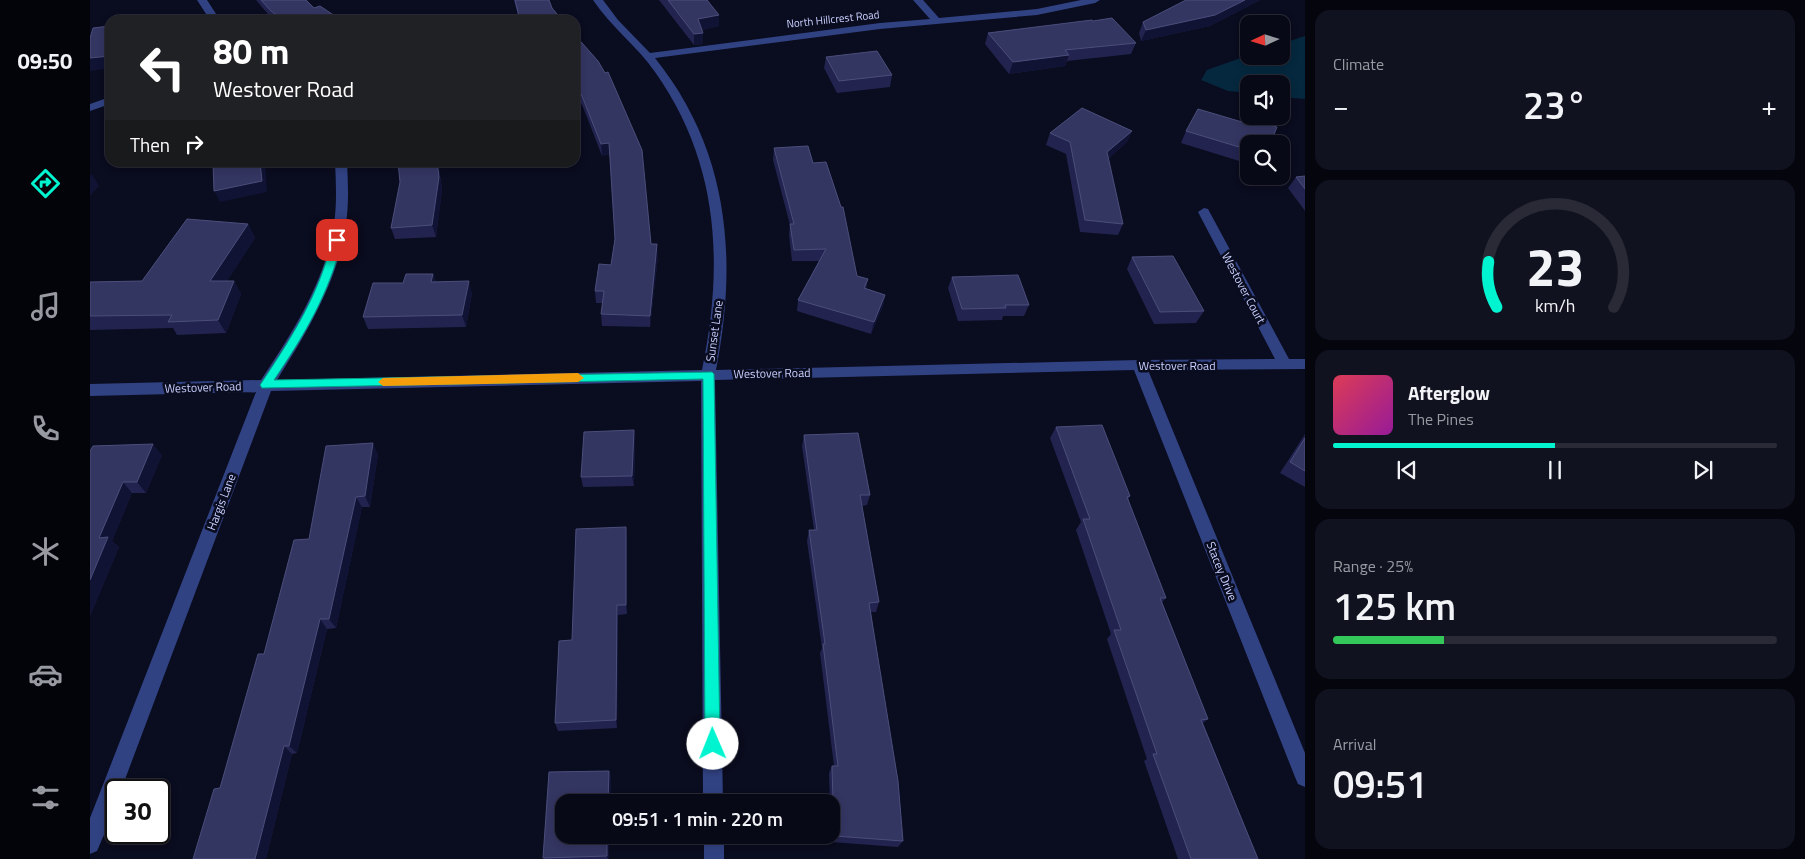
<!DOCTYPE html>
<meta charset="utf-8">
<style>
:root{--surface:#080917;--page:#111220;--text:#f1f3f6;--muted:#989aa1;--line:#292a36;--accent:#00f4cf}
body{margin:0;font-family:"Titillium Web",sans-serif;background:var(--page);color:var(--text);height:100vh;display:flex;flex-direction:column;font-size:19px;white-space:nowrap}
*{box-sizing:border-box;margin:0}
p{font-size:16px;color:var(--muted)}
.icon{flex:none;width:28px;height:28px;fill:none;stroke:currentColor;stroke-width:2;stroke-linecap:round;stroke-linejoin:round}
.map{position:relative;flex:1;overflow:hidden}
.drawer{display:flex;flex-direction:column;gap:10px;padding:10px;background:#04050d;width:500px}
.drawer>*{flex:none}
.hud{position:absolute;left:15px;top:15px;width:475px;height:152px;border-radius:15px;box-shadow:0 2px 8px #0003,0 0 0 1px var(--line);background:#202124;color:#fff;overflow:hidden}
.needle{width:32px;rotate:266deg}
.fabs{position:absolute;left:1150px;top:15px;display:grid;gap:10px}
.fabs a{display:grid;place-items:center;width:50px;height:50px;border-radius:10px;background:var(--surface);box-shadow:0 2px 8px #0003,0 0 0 1px var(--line);font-size:25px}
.speed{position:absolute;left:15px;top:779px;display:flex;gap:10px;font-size:25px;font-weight:700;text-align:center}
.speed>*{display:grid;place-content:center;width:65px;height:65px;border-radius:50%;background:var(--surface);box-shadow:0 2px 8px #0003,0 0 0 1px var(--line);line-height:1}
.speed .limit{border:2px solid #111;border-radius:8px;background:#fff;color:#111}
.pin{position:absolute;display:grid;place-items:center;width:42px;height:42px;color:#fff;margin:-21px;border-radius:10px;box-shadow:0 2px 8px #0006}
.me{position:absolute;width:55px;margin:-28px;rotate:359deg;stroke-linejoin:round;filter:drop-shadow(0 0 4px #0008)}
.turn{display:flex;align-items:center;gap:18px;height:105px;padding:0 25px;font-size:22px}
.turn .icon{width:65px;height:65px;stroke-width:2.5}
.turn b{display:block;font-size:35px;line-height:42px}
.then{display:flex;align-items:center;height:48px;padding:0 25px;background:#0003;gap:10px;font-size:19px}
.big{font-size:38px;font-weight:600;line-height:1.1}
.drawer .widget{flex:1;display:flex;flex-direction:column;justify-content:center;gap:8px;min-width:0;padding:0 18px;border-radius:15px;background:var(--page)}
.drawer .dial{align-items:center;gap:0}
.dial svg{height:130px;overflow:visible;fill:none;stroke:var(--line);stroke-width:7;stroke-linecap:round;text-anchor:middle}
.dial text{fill:var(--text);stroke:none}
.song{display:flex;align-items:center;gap:15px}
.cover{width:60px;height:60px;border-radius:8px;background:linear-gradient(135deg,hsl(350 70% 55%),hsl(300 70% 35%))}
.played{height:5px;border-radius:2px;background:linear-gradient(90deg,var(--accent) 50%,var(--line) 50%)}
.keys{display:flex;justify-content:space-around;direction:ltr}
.heat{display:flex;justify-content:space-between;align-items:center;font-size:28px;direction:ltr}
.charge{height:8px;border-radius:4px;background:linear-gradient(90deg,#34c759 25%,var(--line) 0)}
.trip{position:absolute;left:465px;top:794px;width:285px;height:50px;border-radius:15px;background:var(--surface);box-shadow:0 2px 8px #0003,0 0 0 1px var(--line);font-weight:600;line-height:50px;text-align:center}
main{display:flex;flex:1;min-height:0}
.tabs{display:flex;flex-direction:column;width:90px;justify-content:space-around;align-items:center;background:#030409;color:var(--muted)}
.tabs .icon{width:35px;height:35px}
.tabs .selected{color:var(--accent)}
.tabs b{font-size:22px;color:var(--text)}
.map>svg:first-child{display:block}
.water{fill:#05283e}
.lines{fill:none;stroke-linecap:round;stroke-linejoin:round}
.minor{fill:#314283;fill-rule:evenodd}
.wall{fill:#22244f}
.shaded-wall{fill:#111334}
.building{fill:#343662;stroke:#4b4e7b}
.route{fill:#00f4cf;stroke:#009f87}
.slow{fill:#f59e0b}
.labels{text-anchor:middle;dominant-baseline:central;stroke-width:5;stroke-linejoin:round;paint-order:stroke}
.far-street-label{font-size:11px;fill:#c9d0ff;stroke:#0a0c1f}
.street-label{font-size:12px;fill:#c9d0ff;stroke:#0a0c1f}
</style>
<main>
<nav class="tabs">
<b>09:50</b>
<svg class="icon selected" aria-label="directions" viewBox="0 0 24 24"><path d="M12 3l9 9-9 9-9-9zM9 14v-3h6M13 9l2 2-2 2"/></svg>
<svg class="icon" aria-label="music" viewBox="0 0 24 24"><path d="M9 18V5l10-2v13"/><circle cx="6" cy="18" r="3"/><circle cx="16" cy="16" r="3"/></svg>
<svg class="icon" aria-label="phone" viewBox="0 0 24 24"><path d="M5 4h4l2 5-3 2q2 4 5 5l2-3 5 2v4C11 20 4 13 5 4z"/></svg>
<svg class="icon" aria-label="climate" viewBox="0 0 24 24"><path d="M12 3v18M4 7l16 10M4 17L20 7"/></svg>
<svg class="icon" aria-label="car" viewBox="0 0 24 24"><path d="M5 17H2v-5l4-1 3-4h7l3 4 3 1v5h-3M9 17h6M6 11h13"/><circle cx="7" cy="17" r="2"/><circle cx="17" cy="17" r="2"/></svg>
<svg class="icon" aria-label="filters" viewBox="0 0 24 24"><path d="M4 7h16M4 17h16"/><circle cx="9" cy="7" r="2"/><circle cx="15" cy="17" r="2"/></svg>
</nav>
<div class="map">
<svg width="1215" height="859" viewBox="0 0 1215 859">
<rect width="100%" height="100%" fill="#0a0c1f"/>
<!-- water -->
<path class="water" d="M1215,36V99L1191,97V84H1159V93L1138,91L1111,80L1117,70L1159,55L1191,56V44Z"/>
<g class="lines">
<!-- minor -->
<path class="minor" d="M107,0H117L130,20H120Z
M503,0H513L528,20L560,53L790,23L840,19L823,0H833L849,18L947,9L991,0H1010L1005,3L947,15L790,29L565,58C639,150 648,258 626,370L1049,360L1185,359L1108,212L1114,208L1118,209L1199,359H1215V369L1058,370L1215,753V787L1208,784L1205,777L1044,370L625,380L633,802H613L611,381L181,391L31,790H26C26,811 15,832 7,851L0,854V818L166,392L0,396V384L171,380C203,332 235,282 244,224C247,204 246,183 245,162H257C258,183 259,203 256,224C248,281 217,332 187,380L612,370C634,264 629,162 565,72C547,46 521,27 503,0Z
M20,97V104L0,111V104Z
M614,835H634V859H614Z"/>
</g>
<!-- wall -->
<path class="wall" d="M166,0H216L224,8L251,20H183Z
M424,0H459L462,8L472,20H429Z
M569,0H617L629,15V26L612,30L613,44L604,45Z
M1096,0H1170L1120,26L1051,41L1049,33L1053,22Z
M1003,21L1046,43L1041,54L977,61L975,66L919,74L895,44L898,33Z
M485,35L561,244L568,256L560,327L512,326L511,314L513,303H506L505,291L521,265L525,239L520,154L512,156L493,107L485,93Z
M736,57L802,75L800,87L747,93L734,68Z
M1042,131L1037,142L1018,159L1033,224L1028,235L990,232L976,154L956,145L960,133Z
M1096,131L1159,144V164L1091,143Z
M684,148L723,163L767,276L778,279L776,289L795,295L793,306L781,334L707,311L708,300L729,261H702L699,235L700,225L683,160Z
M308,162H348L352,189L346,237L305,239L301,228L310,182Z
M1215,176V211L1198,188L1206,177Z
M158,224L165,238L137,281H144L151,294L136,333L87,335L83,328L0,330V282L52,281Z
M1042,257L1114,311L1106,323L1064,324L1037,269Z
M343,274L346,282L382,293L376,327L278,329L273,317L313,283Z
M862,277L939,305L934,316H913L912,320L868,321L858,288Z
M966,427L1040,496L1038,500L1076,598L1072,602L1118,719L1113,723L1168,859H1088L1054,761L1057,759L1017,639L1021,634L986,530L991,522L960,438Z
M544,430L545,441L544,486L493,487L491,477Z
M1215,434V487L1190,473Z
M714,435L780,495L777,505L772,506L789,602L786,612H781L813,841L808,847L741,842V802H740L739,773L742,766H744L730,653L732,648L717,541L719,530H724L712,446Z
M3,446L72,455L56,493H42L22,541L29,547L0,616Z
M288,454L280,507H272L246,628L237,629L207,753L202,754L176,859H103L130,788L219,539Z
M537,537V614L528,615L527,728L468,731L465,723L482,640Z
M519,771L521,778L520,802H474V835H519V859H454L459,772Z"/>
<!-- shaded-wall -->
<path class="shaded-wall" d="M1155,0H1170L1120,26L1051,41L1056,30Z
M629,15V26L608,31V19Z
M613,33V44L604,45V34Z
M979,55L975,66L919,74L923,62Z
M20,56V68L0,71V58Z
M1042,131L1037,142L1012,164L1017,152Z
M519,143L520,154L512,156L511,144Z
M170,162H175L177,192L130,202L124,191Z
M347,162H348L352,189L346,237L342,225Z
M2,174L9,186L0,196V176Z
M158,224L165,238L128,295L120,281Z
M567,244L568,256L560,327V316Z
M343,274L347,285L341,282Z
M144,281L151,294L136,333L128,320Z
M379,281L382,293L376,327L372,315Z
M795,295L793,306L781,334L784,322Z
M544,430L545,441L544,486L542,476Z
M283,443L288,454L280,507L275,496Z
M63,444L72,455L56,493L47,482Z
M33,482L42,493L22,541L29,547L0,616V580L9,538Z
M266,497L272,507L246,628L239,619Z
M536,527L537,537V614L536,605Z
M527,605L528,615L527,728L526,720Z
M230,619L237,629L207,753L199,746Z
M194,746L202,754L176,859H165Z
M519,771L521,778L520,802H518Z
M517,835H519V859H518L517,856Z"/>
<!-- building -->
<path class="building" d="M171,0H216L224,8L230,6L251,20H194L181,11Z
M425,0H459L462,8L472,20H430Z
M578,0H617L629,15L608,19L613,33L604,34Z
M1096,0H1155L1125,15L1056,30L1053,22Z
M1022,18L1046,43L975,50L979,55L923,62L898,33L1002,20L1003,21Z
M20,26V56L0,58V38L3,28Z
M485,35L508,61L515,73L518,72L552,150L561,244H567L560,316L511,314L514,291H505L509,264L521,265L525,239L519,143L511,144L492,96L485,84Z
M787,51L802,75L749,81L736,57Z
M992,108L1042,131L1017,152L1033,224L995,220L980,142L960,133Z
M1108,109L1152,122L1154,117L1187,127L1180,144H1159V150L1096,131Z
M718,146L723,163L736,162L751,207H753L767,276L778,279L774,288L795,295L784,322L708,300L736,249L704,250L700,224H704L684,148Z
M123,162H170L172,181L124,191Z
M308,162H347L349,177L342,225L301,228L310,182Z
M1215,176V189L1206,177Z
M97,219L158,224L120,281H144L128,320L78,322L82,315L0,316V282L52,281Z
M1083,256L1114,311L1070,312L1042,257Z
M316,274H343L341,282L379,281L372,315L273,317L283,283H313Z
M928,275L939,305H915L916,308L872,309L862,277Z
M1012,425L1040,496L1037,497L1076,598H1070L1118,719L1111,720L1168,859H1101L1063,754H1067L1024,630H1031L993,519H1000L966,427Z
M544,430L542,476L491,477L494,432Z
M768,433L780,495H770L789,602L779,603L808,781L813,841L744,836L742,766H748L733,644H735L719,530H727L714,435Z
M1215,438V471L1200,462Z
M283,443L275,496L266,497L239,619H230L199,746H194L165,859H103L124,789L130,788L168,654H174L204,540L219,539L236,446Z
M63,444L47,482H33L9,538L18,537L0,580V451L3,446Z
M536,527V605H527L526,720L465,723L469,641L482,640L486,529Z
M519,771L518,802H474V835H517V856L453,858L459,772Z"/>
<!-- route -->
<path class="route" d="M247,237L252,240C240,292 214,336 184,380L622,372L624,374L630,744L628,749L623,751L618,749L615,744L613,379L172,388L170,385L172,382C202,337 230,293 242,240Z"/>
<!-- slow -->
<path class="slow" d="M488,373L494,378L488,382L293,386L288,382L293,378Z"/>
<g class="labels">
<!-- far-street labels -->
<g class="far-street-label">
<text transform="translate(743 19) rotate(-6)">North Hillcrest Road</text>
</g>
<!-- street labels -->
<g class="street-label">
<text transform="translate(1154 288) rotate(62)">Westover Court</text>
<text transform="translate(624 331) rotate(-82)">Sunset Lane</text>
<text x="1087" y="365">Westover Road</text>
<text transform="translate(682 373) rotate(-1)">Westover Road</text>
<text transform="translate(113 387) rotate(-2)">Westover Road</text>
<text transform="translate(131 502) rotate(-69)">Hargis Lane</text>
<text transform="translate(1132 571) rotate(68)">Stacey Drive</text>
</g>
</g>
</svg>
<div class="fabs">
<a><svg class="needle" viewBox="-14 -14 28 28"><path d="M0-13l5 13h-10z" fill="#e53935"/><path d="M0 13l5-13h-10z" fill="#989aa1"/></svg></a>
<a><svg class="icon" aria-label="sound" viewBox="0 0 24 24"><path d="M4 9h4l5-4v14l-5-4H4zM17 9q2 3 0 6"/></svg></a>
<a><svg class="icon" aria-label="search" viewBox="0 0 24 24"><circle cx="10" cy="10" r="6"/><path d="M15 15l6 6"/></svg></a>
</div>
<div class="speed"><div class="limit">30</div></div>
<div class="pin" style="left:247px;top:240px;background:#d93025"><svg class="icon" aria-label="arrive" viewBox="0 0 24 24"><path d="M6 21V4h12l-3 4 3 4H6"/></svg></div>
<svg class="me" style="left:623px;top:744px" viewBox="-20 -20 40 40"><circle r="19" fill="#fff"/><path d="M0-13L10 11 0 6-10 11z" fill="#00f4cf"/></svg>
<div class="trip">09:51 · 1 min · 220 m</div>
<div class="hud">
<div class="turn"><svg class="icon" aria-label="left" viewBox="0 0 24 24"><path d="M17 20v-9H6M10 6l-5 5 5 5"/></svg><div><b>80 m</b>Westover Road</div></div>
<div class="then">Then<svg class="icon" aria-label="right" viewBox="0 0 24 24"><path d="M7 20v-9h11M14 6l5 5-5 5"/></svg></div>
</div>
</div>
<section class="drawer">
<div class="widget"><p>Climate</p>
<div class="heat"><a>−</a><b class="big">23°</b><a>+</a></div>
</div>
<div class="widget dial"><svg viewBox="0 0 100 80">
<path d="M14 69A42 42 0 1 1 86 69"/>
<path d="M14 69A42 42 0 0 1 9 41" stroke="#00f4cf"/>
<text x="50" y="56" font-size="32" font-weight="700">23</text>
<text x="50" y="72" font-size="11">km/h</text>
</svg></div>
<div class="widget">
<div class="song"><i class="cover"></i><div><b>Afterglow</b><p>The Pines</p></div></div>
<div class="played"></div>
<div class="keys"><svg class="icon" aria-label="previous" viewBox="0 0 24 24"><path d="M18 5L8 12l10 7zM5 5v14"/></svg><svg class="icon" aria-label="pause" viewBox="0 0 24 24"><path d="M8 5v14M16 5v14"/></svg><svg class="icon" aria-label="next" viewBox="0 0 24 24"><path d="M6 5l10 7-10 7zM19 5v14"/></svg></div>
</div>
<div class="widget"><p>Range · 25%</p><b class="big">125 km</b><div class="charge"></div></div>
<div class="widget"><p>Arrival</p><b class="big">09:51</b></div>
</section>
</main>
